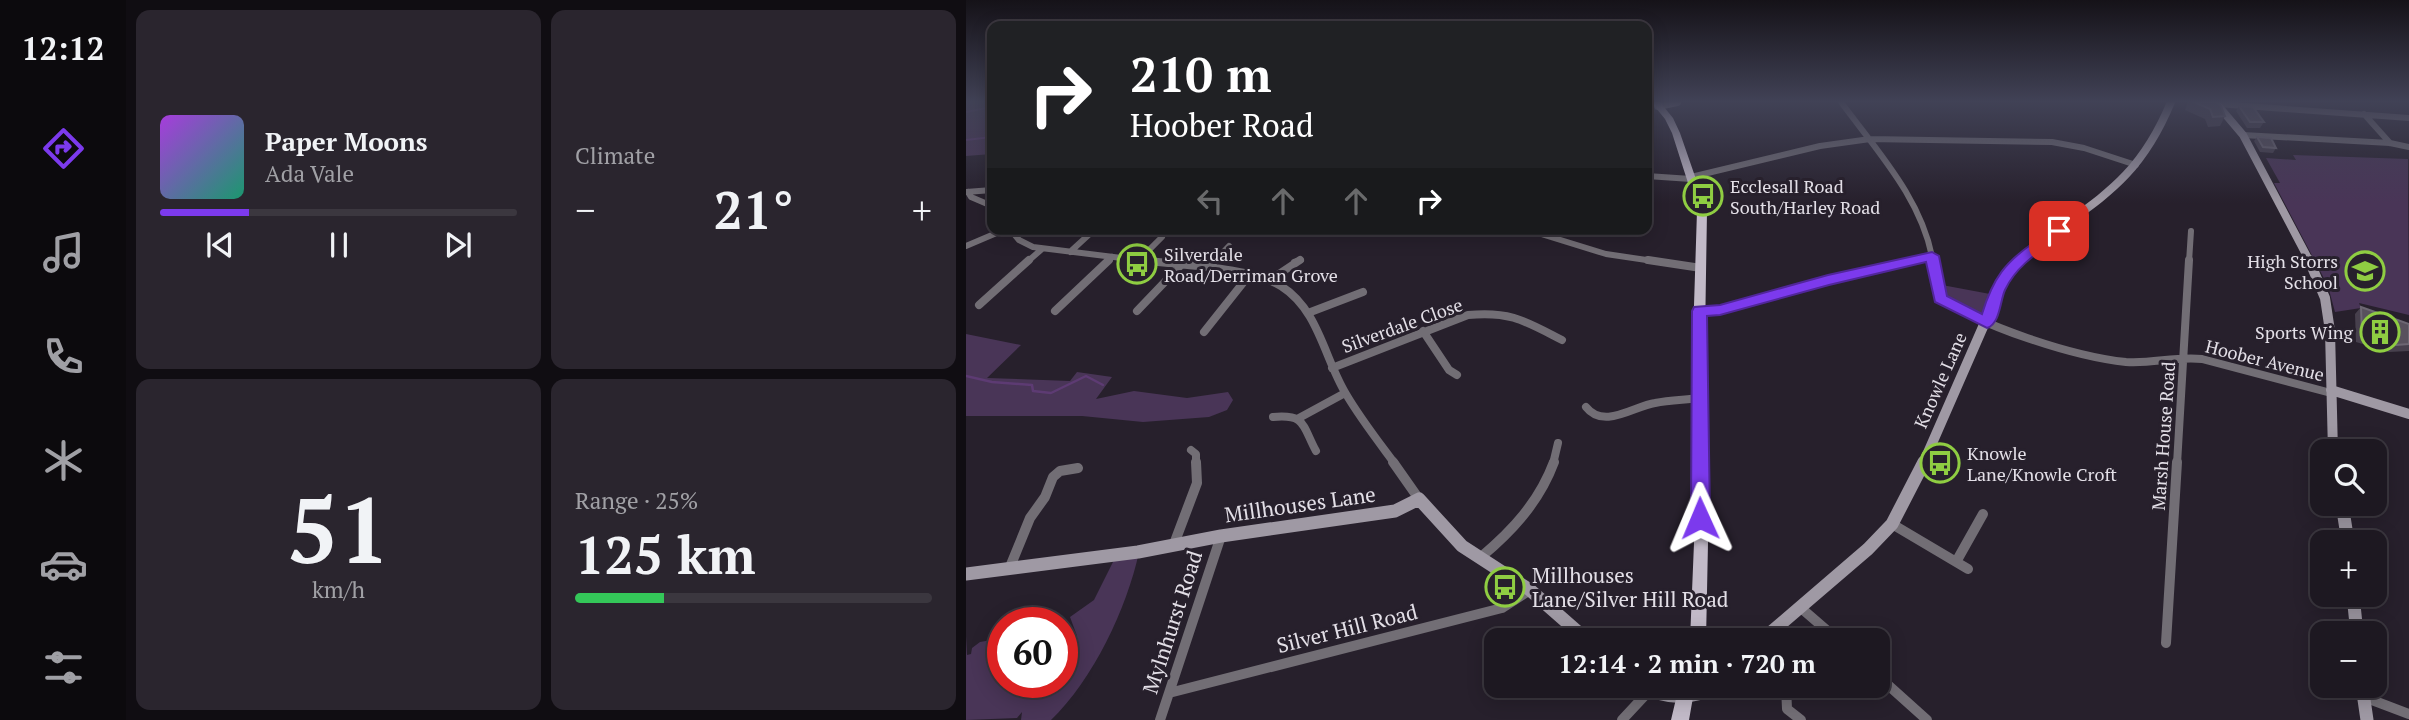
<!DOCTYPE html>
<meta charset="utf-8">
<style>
:root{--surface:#1d1821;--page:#2a252e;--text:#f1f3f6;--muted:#a0a0a5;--line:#3b373f;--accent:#7c3aed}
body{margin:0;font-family:"PT Serif",serif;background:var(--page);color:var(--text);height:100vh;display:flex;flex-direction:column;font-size:26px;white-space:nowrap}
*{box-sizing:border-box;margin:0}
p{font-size:23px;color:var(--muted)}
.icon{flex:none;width:38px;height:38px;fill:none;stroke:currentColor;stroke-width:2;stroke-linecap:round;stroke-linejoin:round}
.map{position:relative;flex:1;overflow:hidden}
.drawer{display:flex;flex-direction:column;gap:10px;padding:10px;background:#100d12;width:840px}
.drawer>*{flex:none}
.top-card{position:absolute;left:21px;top:21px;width:665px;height:214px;border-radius:14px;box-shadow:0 4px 18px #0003,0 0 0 2px var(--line);background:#202124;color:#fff;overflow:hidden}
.fabs{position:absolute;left:1344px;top:439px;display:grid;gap:14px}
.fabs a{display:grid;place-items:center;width:77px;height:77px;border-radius:14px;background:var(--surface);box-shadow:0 4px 18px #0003,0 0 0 2px var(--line);font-size:35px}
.speed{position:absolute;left:21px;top:607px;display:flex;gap:14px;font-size:35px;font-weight:700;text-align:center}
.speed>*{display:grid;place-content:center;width:91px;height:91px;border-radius:50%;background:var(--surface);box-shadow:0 4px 18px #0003,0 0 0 2px var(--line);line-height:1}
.speed .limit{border:10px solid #d22;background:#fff;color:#111}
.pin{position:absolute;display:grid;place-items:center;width:60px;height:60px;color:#fff;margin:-30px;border-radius:14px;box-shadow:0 4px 10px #0006}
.me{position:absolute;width:77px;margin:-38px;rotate:359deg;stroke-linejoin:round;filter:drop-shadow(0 0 5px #0008)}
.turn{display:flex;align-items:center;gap:24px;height:147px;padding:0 28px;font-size:32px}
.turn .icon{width:91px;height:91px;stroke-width:2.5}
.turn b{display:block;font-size:49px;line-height:60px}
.lanes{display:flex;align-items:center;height:66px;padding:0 28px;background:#0003;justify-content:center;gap:35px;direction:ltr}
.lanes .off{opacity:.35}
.big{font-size:52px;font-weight:700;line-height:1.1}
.drawer .card{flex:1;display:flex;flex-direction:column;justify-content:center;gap:10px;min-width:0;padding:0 24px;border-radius:14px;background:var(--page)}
.drawer .dial{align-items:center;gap:0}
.dial b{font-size:91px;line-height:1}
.song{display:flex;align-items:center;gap:21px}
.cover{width:84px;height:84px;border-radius:10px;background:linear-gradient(135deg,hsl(280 70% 55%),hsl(160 70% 35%))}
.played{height:7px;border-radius:4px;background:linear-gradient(90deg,var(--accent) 25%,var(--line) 25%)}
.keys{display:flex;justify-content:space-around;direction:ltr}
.heat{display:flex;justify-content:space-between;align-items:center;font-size:38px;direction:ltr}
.charge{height:10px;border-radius:5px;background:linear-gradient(90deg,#34c759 25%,var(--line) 0)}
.drawer .tiles{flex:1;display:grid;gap:10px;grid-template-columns:repeat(2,1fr)}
.trip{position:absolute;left:518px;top:628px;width:406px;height:70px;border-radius:14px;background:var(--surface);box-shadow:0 4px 18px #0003,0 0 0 2px var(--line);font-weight:700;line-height:70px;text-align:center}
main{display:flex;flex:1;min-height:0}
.menu{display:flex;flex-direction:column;width:126px;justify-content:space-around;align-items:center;background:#0c0a0d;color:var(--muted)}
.menu .icon{width:49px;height:49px}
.menu .selected{color:var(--accent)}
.menu b{font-size:32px;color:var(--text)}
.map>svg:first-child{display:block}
.green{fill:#493557}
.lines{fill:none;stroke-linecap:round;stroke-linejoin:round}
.stream-far1{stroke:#5d3b73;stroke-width:2}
.stream{stroke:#5d3b73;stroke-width:2.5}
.street-far2{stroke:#726e75;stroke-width:6}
.street-far1{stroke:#726e75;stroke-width:8}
.street{stroke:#726e75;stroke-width:10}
.secondary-far2{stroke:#9f99a4;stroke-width:8}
.secondary-far1{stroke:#9f99a4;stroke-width:10}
.secondary{stroke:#9f99a4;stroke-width:13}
.primary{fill:#c2bac8;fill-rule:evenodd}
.wall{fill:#47404d}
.building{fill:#58515d;stroke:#6d6773;stroke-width:2}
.route{fill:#7c3aed;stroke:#51269a;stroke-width:2}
.labels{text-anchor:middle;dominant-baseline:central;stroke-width:6;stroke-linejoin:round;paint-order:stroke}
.poi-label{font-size:18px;fill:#e3dfe7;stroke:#27202c;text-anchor:start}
.street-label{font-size:18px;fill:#e3dfe7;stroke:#27202c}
.near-street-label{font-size:21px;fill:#e3dfe7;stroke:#27202c}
.near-poi-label{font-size:21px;fill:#e3dfe7;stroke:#27202c;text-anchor:start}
</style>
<main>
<nav class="menu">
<b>12:12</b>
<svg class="icon selected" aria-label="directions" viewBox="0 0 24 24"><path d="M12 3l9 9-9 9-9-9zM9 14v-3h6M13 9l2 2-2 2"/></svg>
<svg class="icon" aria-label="music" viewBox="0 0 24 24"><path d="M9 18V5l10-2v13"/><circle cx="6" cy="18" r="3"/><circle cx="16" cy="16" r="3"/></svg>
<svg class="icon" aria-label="phone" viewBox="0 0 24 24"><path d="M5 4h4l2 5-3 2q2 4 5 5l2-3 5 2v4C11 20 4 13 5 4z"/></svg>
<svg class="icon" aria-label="climate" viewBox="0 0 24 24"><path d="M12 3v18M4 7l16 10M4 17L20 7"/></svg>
<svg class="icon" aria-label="car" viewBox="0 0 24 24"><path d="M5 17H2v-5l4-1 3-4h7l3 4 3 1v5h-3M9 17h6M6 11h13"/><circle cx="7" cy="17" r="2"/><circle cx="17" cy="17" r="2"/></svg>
<svg class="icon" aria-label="filters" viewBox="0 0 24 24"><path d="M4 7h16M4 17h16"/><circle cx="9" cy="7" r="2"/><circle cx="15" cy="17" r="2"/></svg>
</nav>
<section class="drawer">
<div class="tiles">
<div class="card">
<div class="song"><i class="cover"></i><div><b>Paper Moons</b><p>Ada Vale</p></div></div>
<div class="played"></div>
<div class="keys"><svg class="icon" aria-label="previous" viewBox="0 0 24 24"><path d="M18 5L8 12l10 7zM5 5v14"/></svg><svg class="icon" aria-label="pause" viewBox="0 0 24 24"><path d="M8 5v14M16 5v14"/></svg><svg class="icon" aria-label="next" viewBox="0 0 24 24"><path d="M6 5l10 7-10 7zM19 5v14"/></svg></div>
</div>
<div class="card"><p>Climate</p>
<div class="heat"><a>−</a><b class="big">21°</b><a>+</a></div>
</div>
<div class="card dial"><b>51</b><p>km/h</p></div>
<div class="card"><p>Range · 25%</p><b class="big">125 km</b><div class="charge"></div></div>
</div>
</section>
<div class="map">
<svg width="1443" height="720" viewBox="0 0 1443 720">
<rect width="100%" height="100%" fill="#27202c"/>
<!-- green -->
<path class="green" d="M0,102H26V154L0,156Z
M1327,155L1442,159L1443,315L1393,303L1395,308L1369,312L1362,286L1308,183H1314L1300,158L1330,160Z
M976,285L1024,294L1017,313C1005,315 986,302 977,293Z
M0,334L55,345L21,378L104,381L111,372L146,377L130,399L168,391L221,398L262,392L267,400L261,410L243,417L177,422L116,416H0Z
M173,552C161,608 127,680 85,720H55L56,712L51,718L0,720V636L1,655L5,654L6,648L14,642L37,638V682H96V630L111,636L104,617L128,600L150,556Z"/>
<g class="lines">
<!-- stream-far1 -->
<path class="stream-far1" d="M0,112L26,107
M0,140L26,137"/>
<!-- stream -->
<path class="stream" d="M0,376L26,382L66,385L67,391L85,393L120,376L137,385"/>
<!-- street-far2 -->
<path class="street-far2" d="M875,102C911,151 957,200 967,262
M1252,104L1443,118
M1398,114L1424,143
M1277,135L1424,143L1443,147
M681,176L725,179
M725,177L854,146L904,139L1086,142L1118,148L1170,165
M0,192L26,190
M2,192L5,197L26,206
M44,229L53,240L67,247L188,262
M559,229L640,254L694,262
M0,246L40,229
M104,252L129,229
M173,260L196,237
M61,262L76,249
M141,262L146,257
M248,262L263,246
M328,262L335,260
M940,262L966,256
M1223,262L1225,231"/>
<!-- street-far1 -->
<path class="street-far1" d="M174,260C211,265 284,267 315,286C353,310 358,358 380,394C394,418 412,441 429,464
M682,260L735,268
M967,260L972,295C1011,326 1110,357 1160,362C1186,364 1210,356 1236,359L1365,393
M242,268L249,260
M304,280L334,260
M13,305L63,260
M89,311L143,260
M171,311L215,265
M733,311L754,310L862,280L948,260
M342,313L397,292
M457,331L483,370L491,375
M238,332L284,274
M366,368L502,315C545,311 559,321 596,340
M620,407C638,430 668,406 689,403C704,400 719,400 734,398
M307,417C340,414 336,425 350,451
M333,418L379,393
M225,450L230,454V464
M587,464L592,443
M1211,464L1223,260"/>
<!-- street -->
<path class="street" d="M427,462L453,499
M926,524L1002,569
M208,544L231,483L230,462
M515,557C547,530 573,502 588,462
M990,562L1017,514
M44,567L64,518L79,497L87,477L94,471L112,468
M835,608L872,640
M1200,643L1211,462
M912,676L961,720
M820,686L821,709L835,720
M203,693L536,608L564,590
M1398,697L1443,714
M194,720L255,536
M656,720L683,691"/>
<!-- secondary-far2 -->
<path class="secondary-far2" d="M1249,102L1277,135L1344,262
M692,106L711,102
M1051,262C1118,203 1167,194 1205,102"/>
<!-- secondary-far1 -->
<path class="secondary-far1" d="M1343,260L1359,298L1364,331L1367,452
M1365,390L1443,414
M957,464L1041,272L1053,260"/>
<!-- secondary -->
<path class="secondary" d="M1376,504L1382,542
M0,574L172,552L255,536L429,511L453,499L496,546L564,590L621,640
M1387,595L1391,634
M796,640L902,549L926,524L958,462
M677,686C700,700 727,700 751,686
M1396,686L1401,720"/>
<!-- primary -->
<path class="primary" d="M685,102H694L707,118L714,133L741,211L739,337L742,543L740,640H724L728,543L727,337L731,211L706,133L699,119Z
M713,686H729L723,720H705Z"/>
</g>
<!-- wall -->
<path class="wall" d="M1222,102H1250L1259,116L1254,126L1242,127L1239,119L1219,110Z
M1273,106L1298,122L1294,128H1281L1270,111Z
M1291,137L1310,148L1307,153L1294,152L1288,141Z
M1395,307L1443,324V351L1423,352L1390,342L1389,314Z"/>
<!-- building -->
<path class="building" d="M1228,102H1250L1255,106L1259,116L1247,117L1244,109Z
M1273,106L1287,107L1298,122H1284Z
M1291,137L1305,138L1310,148L1297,147Z
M1395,307L1443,324V344L1430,345L1396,335Z"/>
<!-- sky -->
<linearGradient id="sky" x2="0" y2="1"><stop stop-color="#151218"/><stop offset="0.5" stop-color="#414256"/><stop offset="1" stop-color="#414256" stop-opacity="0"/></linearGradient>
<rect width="1443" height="203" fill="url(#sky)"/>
<!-- route -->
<path class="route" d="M1093,227L1100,231L1098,234C1076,250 1051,264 1039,290C1034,301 1034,324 1021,328L969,302L960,262L863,285L754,315L741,316L744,518L741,524L734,526L728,524L725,518L726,311L728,307L754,305L862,275L966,252L973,256L981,296L1016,314C1027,278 1039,262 1070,241C1077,236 1085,229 1093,227Z"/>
<!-- icons -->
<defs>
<g id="bus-ring" transform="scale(2.0125)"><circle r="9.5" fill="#27202c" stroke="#8fcd42" stroke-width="1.5"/><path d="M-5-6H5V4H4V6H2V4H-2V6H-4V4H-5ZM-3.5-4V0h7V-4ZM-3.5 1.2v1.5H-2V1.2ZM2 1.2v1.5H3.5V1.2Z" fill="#8fcd42"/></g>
<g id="school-ring" transform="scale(2.0125)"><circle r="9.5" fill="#27202c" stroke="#8fcd42" stroke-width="1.5"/><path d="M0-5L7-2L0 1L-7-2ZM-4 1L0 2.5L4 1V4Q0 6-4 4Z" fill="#8fcd42"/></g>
<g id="building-ring" transform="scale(2.0125)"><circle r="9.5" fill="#27202c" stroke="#8fcd42" stroke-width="1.5"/><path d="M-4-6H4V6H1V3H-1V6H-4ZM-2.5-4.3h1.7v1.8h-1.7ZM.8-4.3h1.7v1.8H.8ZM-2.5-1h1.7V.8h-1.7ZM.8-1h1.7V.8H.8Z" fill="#8fcd42"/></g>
</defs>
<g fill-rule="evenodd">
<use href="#bus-ring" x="737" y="196"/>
<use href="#bus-ring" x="171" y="264"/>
<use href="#school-ring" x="1399" y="271"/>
<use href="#building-ring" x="1414" y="332"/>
<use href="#bus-ring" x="974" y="463"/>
<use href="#bus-ring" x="539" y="587"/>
</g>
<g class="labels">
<!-- poi labels -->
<g class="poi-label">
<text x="764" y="186">Ecclesall Road<tspan x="764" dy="21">South/Harley Road</tspan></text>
<text x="198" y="254">Silverdale<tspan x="198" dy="21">Road/Derriman Grove</tspan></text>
<text x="1372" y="261" text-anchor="end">High Storrs<tspan x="1372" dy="21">School</tspan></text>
<text x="1387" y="332" text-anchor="end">Sports Wing</text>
<text x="1001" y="453">Knowle<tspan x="1001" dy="21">Lane/Knowle Croft</tspan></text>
</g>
<!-- street labels -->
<g class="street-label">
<text transform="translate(436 325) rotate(-20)">Silverdale Close</text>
<text transform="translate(1299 360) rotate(14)">Hoober Avenue</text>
<text transform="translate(974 380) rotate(-66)">Knowle Lane</text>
<text transform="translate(1197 436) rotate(-86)">Marsh House Road</text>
</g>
<!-- near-street labels -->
<g class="near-street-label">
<text transform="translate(334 504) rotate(-8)">Millhouses Lane</text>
<text transform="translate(206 622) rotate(-72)">Mylnhurst Road</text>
<text transform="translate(381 628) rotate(-14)">Silver Hill Road</text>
</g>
<!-- near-poi labels -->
<g class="near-poi-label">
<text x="566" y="575">Millhouses<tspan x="566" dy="24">Lane/Silver Hill Road</tspan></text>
</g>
</g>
</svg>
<div class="fabs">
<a><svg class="icon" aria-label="search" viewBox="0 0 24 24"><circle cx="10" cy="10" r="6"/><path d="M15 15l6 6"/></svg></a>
<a>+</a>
<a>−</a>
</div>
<div class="speed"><div class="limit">60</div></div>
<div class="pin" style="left:1093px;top:231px;background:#d93025"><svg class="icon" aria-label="arrive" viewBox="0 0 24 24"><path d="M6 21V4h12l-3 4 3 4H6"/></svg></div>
<svg class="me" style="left:734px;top:518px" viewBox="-20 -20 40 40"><path d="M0-17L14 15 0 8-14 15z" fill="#7c3aed" stroke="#fff" stroke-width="4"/></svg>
<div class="trip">12:14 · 2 min · 720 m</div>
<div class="top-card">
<div class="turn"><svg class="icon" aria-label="right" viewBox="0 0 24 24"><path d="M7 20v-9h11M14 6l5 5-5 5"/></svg><div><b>210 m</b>Hoober Road</div></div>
<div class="lanes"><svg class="icon off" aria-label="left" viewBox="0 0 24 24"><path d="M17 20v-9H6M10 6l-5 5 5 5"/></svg><svg class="icon off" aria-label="ahead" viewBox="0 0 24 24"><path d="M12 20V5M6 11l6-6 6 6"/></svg><svg class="icon off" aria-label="ahead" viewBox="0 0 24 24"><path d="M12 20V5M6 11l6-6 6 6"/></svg><svg class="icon" aria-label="right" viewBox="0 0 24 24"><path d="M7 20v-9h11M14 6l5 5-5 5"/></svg></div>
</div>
</div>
</main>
